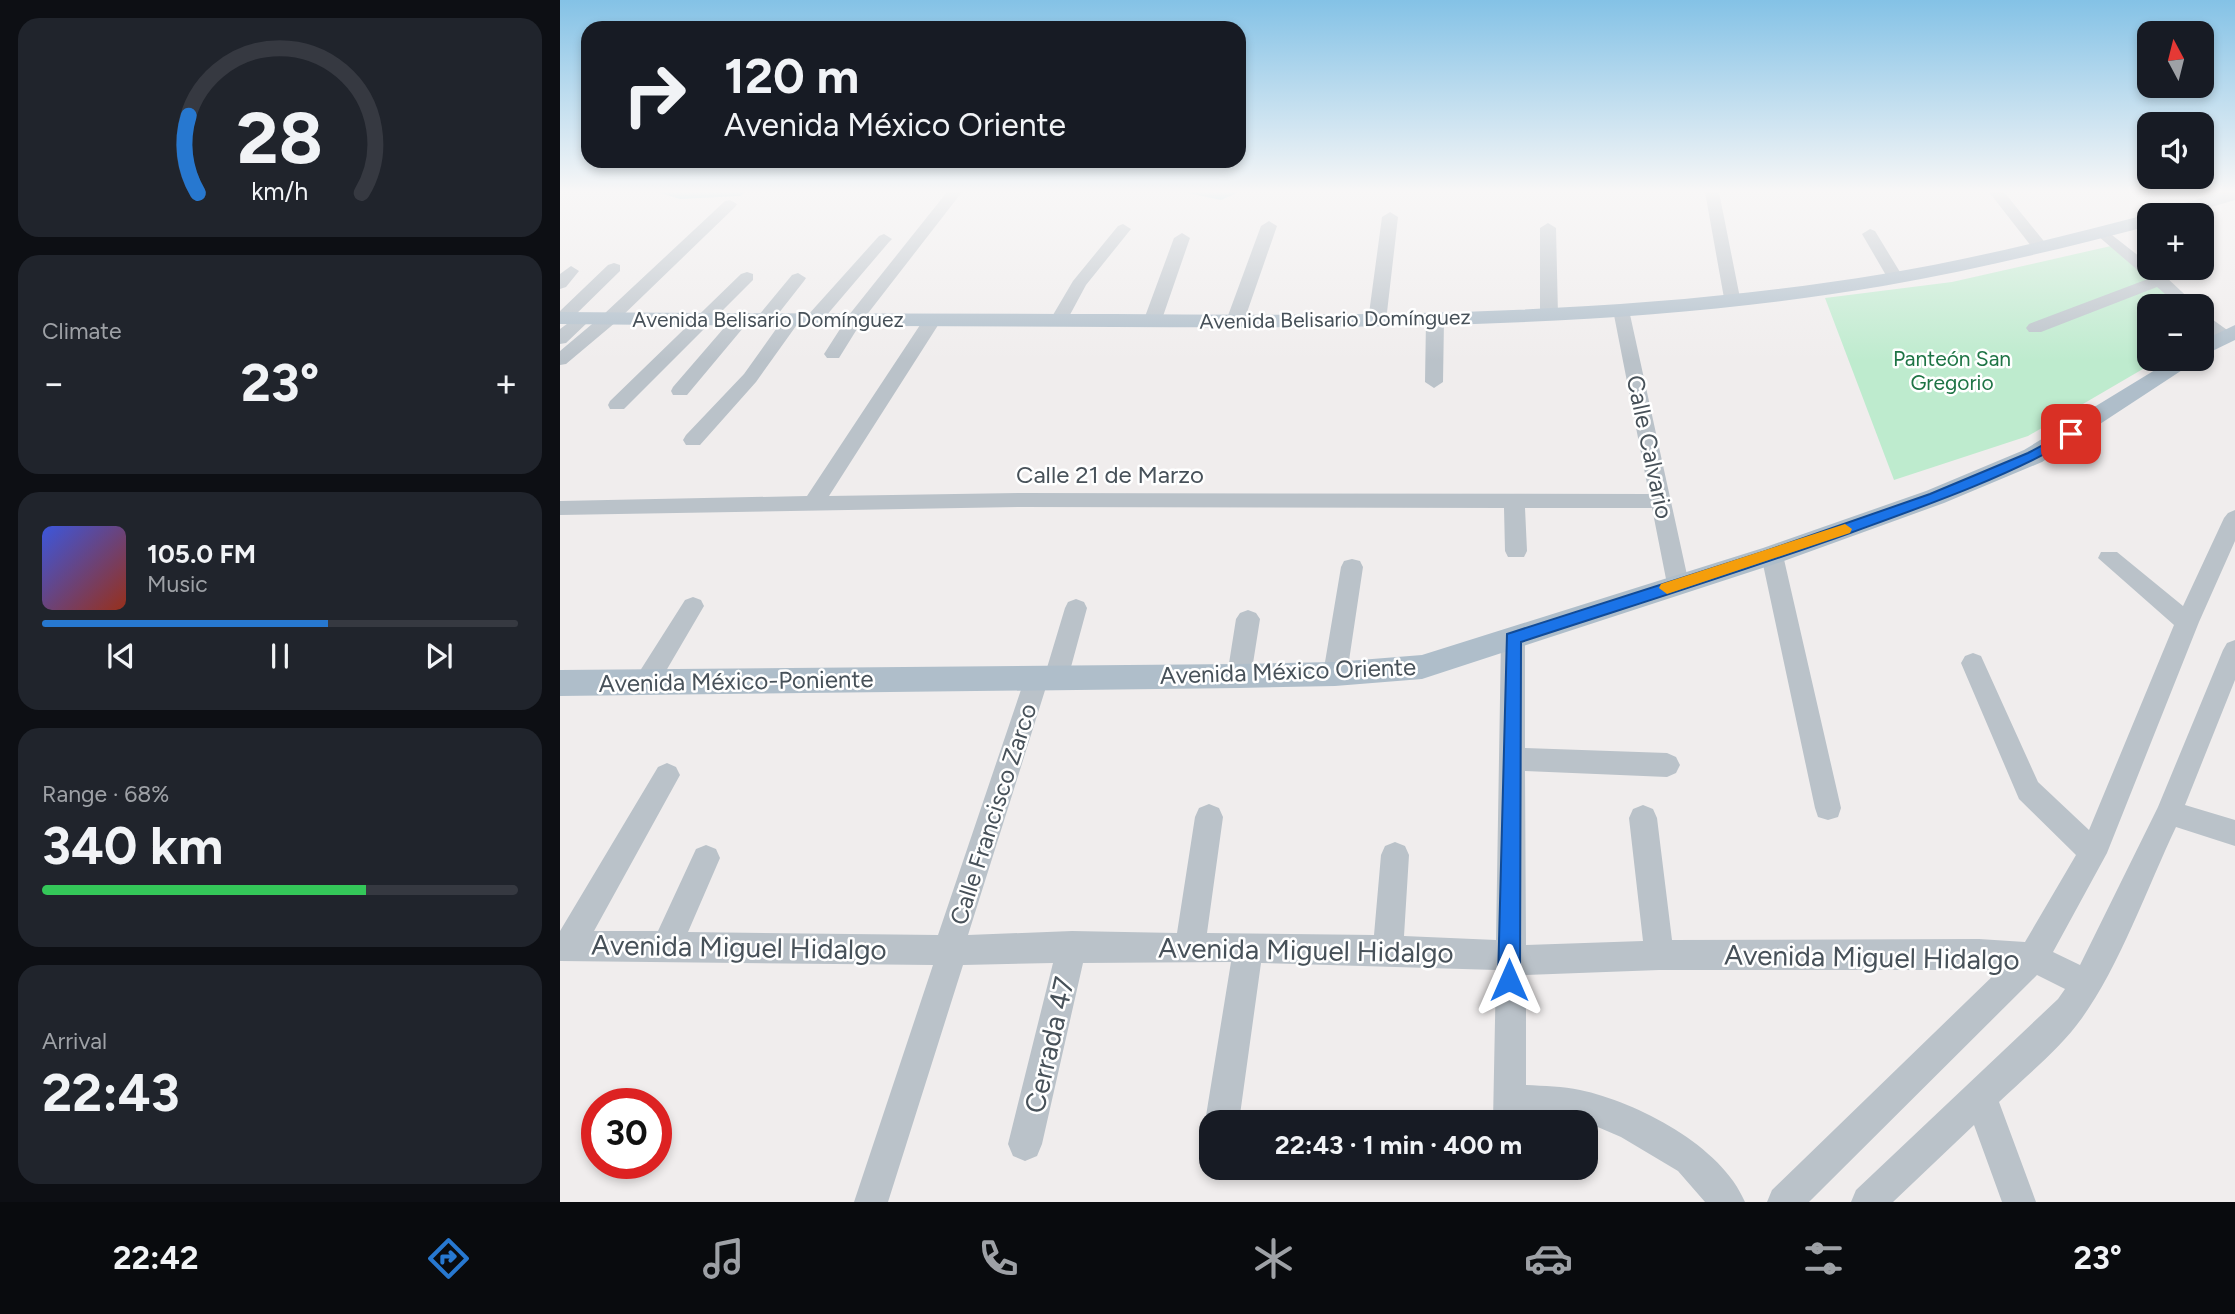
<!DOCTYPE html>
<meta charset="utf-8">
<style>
:root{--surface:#171b24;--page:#20242c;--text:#f1f3f6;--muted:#9ea1a6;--line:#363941;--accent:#2778d0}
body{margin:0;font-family:Figtree,sans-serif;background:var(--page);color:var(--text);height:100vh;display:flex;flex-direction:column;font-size:26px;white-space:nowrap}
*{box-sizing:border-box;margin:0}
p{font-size:23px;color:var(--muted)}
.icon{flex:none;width:38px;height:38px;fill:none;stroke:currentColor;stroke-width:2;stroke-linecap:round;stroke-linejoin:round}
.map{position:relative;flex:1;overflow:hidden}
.panel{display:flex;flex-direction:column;gap:18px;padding:18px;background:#0d0f14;width:560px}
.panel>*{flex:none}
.hud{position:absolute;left:21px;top:21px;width:665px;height:147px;border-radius:21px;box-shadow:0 4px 10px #0003;background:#171b24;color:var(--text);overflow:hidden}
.needle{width:46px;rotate:353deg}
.fabs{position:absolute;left:1577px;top:21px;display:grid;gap:14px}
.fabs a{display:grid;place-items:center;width:77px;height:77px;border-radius:14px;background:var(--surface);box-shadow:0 4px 10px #0003;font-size:35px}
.speed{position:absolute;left:21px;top:1088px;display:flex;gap:14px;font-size:35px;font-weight:700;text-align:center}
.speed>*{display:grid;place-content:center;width:91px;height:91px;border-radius:50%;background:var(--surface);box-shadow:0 4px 10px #0003;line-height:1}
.speed .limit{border:10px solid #d22;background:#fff;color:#111}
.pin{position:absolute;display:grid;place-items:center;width:60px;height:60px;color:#fff;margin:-30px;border-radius:14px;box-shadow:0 4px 10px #0006}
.me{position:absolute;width:77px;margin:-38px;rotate:0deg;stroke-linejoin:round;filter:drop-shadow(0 0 5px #0008)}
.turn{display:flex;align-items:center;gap:24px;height:147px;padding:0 28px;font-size:32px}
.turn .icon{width:91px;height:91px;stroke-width:2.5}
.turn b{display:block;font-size:49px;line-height:60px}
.big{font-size:52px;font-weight:700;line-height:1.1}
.panel .widget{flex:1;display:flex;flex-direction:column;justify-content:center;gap:10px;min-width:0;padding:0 24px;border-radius:21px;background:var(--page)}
.panel .dial{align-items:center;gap:0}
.dial svg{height:182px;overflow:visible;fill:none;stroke:var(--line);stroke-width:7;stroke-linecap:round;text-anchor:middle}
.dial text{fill:var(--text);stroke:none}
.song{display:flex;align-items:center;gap:21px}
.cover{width:84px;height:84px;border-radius:10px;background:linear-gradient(135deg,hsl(230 70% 55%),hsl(10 70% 35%))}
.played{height:7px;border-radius:4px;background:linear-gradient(90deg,var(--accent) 60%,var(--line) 60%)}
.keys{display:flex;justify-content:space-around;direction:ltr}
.heat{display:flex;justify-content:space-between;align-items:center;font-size:38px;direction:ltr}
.charge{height:10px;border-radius:5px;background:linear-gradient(90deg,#34c759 68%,var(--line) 0)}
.trip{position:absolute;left:639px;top:1110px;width:399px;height:70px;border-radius:21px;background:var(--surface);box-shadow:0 4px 10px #0003;font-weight:700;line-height:70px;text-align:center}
.dock{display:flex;height:112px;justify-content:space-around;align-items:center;background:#090b0e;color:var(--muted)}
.dock .icon{width:49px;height:49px}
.dock .selected{color:var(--accent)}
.dock b{font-size:32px;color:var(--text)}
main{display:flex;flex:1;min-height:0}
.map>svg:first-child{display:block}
.green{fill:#beebce}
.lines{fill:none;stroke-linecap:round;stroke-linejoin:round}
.canal{fill:#8fd6e4;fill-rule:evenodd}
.minor{fill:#bac2c9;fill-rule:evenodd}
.major{fill:#afbeca;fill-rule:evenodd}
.route{fill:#1a73e8;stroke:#114b97;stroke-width:2}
.slow{fill:#f59e0b}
.labels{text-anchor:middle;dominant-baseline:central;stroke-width:5;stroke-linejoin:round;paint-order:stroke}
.far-street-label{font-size:21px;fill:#475159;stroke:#fff}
.far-park-label{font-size:21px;fill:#1e7445;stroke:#fff}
.street-label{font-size:24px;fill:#475159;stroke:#fff}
.near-street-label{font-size:28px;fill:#475159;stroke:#fff}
</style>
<main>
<section class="panel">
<div class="widget dial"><svg viewBox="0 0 100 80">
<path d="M14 69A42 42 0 1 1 86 69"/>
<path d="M14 69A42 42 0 0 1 10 35" stroke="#2778d0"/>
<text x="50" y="56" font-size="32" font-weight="700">28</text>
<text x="50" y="72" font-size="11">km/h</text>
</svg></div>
<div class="widget"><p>Climate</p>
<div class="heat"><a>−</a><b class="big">23°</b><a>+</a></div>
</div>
<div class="widget">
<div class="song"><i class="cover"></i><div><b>105.0 FM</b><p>Music</p></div></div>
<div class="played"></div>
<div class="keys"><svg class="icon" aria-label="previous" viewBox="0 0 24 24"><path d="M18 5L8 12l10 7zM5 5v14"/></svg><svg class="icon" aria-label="pause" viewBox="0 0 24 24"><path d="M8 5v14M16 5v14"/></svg><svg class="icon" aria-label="next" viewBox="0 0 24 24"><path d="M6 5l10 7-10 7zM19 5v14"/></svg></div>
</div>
<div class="widget"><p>Range · 68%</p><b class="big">340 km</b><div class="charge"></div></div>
<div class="widget"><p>Arrival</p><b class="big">22:43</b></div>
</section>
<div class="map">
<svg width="1675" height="1202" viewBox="0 0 1675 1202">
<rect width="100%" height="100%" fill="#f0eded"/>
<!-- green -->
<path class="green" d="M1551,246L1620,306H1589V359H1600L1468,436L1334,480L1265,298L1392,282Z"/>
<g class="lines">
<!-- canal -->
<path class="canal" d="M97,192H186L180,196L120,199Z
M623,192H679L661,200Z"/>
<!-- minor -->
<path class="minor" d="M387,192H402L302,321L279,358H267L264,354L289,315Z
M1145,192H1159L1180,298L1178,302H1166L1164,298Z
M1429,192H1444L1487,245V251H1475Z
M170,200L177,204L175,207L56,322L6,364L0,365V351L44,314L165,201Z
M830,212L838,217L826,321L817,326L808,321L822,217Z
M709,221L717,226L684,321L675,326L669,325L666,321L701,226Z
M988,223L996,228L998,315L989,320L980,315V228Z
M563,224L571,229L526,285L505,324H493L490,320L513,281L558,226Z
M1543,228L1589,264V268L1606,277L1637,306H1619L1597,287L1481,332H1469L1466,328L1469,324L1588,279L1538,236V230Z
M1310,229L1315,231L1343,277L1341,280L1335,282L1327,277L1302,234Z
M622,233L630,238L601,322L592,327L586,326L583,322L614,238Z
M324,234L332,239L329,242L260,323H248L245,319L248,315L319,236Z
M54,263L60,265V271L8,322L0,323V311L48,265Z
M11,266L19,271L6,287L0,289V274Z
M187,272L193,274V280L64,409H50L48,405L50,401L181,274Z
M238,273L246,278L244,281L211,323H199L196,319L199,315L232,275Z
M1061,305L1069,310L1129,584L1126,590L1118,593L1110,590L1107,584L1092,508H965L967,551L964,557H948L945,551L944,508L460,507L0,515V501L247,496L364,319L373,314L382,319L269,496L460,493L1089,494L1053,310Z
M1642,312L1670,332L1673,336L1670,340H1658L1642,325Z
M22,313L31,318L28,322L6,343L0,344V329Z
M182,313L191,318L188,322L127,395H113L111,391L113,387L176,314Z
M232,314L241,319L196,382L140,445H126L123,440L126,435L184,374L226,315Z
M875,315L884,320L883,382L874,388L865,382L866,320Z
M1675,510V541L1639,622L1547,853L1493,952L1520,965L1598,807L1663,650L1667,643L1675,640V680L1625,805L1675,820V846L1616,827C1588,886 1559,967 1522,1018C1499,1050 1467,1075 1439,1102L1476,1202H1442L1414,1125L1333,1202H1291L1296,1190L1498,999L1505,989L1477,975L1249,1202H1207L1212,1190L1439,970H1099L966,975V1085C984,1086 1003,1086 1020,1090C1077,1102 1162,1146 1185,1202H1145L1118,1171L1061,1137L1026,1122L967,1118V1122H933L936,970L701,963L679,1122H651V1134L645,1122L671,962L523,963L482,1144L477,1156L465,1161L453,1156L448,1144L493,963L403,965L328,1202H294L373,965L0,961V931L98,767L107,763L116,767L120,775L34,931H98L136,849L146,845L156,849L160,858L128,932L378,935L465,678L468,671L477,668L486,671L505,608L508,602L516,599L524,602L527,608L508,678L505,685L496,688L487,684L408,935L512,931L617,933L635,817L639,808L649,804L659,808L663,817L647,933L814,935L821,855L825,846L835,842L845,846L849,855L844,936L936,940L941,638L945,631L953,629L961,631L965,638V748L1107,753L1116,757L1120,765L1116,773L1107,777L965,771L966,945L1083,941L1069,818L1073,809L1083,805L1093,809L1097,818L1112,940L1419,939L1465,942L1516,855L1459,799L1401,663L1405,656L1413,653L1421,656L1478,782L1529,830L1614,625L1538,558L1541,552H1557L1623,606L1664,518L1668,513Z
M1212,547L1220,549L1223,555L1281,808L1278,817L1268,820L1258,817L1255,808L1201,555L1204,549Z
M792,559L800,561L803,567L787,674L784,681L775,684L766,681L763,674L781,567L784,561Z
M133,597L141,600L144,606L96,688L87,691L78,688L75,681L78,674L125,600Z
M688,610L696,613L700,619L691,676L688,683L679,686L670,683L667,676L676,619L680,613Z"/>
<!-- major -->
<path class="major" d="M1662,192H1675V200L1624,215H1596L1598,211Z
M1589,214L1592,215H1589V226C1501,249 1413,270 1323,286C1070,329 810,328 554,327C369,326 185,326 0,324V312C185,314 369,313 554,314C810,316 1069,316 1323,274C1413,259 1501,237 1589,214Z
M1675,325V340L1642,356V341Z
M1613,359H1639L1482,462L1384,503L1221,562L862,679L775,686L679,688L0,696V670L679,664L775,662L862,655L1203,548L1366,491L1464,450Z"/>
</g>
<!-- sky -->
<linearGradient id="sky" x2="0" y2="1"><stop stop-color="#84c2e6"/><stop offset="0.53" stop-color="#f8f7f7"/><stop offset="1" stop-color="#f8f7f7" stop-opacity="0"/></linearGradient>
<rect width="1675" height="361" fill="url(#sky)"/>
<!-- route -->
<path class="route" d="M1511,430L1516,431V437C1445,478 1367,505 1290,533C1181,572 1071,606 961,642L960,980L957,987L949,990L942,987L938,980L947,634L1206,551L1370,494L1468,453Z"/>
<!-- slow -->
<path class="slow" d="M1285,524L1292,529L1290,533L1107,594L1099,588L1101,584Z"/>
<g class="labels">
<!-- far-street labels -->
<g class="far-street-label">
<text x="208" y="319">Avenida Belisario Domínguez</text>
<text transform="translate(775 319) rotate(-1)">Avenida Belisario Domínguez</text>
</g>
<!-- far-park labels -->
<g class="far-park-label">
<text x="1392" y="358">Panteón San<tspan x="1392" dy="24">Gregorio</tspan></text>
</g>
<!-- street labels -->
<g class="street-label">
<text transform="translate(1090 447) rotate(78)">Calle Calvario</text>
<text x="550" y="474">Calle 21 de Marzo</text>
<text transform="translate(728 671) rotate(-2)">Avenida México Oriente</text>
<text transform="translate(176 681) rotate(-1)">Avenida México-Poniente</text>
<text transform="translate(433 814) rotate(-72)">Calle Francisco Zarco</text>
</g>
<!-- near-street labels -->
<g class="near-street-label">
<text transform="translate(179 947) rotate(1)">Avenida Miguel Hidalgo</text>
<text transform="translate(746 950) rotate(1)">Avenida Miguel Hidalgo</text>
<text transform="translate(1312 957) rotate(1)">Avenida Miguel Hidalgo</text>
<text transform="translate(489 1045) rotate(-77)">Cerrada 47</text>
</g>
</g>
</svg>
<div class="fabs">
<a><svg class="needle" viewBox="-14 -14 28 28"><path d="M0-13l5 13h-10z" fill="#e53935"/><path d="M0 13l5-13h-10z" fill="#9ea1a6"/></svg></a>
<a><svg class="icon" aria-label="sound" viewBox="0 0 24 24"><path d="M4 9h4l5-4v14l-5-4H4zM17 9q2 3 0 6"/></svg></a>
<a>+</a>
<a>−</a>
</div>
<div class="speed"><div class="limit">30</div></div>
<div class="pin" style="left:1511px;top:434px;background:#d93025"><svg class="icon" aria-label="arrive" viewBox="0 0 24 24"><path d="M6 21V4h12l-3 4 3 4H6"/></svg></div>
<svg class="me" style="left:949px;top:980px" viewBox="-20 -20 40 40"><path d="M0-17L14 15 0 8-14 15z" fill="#1a73e8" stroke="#fff" stroke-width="4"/></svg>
<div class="trip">22:43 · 1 min · 400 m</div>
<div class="hud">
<div class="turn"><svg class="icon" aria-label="right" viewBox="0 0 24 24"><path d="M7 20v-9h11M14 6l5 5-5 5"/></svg><div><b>120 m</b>Avenida México Oriente</div></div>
</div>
</div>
</main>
<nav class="dock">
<b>22:42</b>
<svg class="icon selected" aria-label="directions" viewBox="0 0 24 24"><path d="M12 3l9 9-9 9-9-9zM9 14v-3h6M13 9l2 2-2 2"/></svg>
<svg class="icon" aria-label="music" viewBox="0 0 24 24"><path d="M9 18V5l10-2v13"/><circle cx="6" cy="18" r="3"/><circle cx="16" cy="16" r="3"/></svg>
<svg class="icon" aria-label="phone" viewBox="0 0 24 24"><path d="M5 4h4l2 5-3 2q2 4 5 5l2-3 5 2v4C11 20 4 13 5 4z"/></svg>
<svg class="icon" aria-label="climate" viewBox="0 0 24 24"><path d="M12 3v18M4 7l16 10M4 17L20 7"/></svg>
<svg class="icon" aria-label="car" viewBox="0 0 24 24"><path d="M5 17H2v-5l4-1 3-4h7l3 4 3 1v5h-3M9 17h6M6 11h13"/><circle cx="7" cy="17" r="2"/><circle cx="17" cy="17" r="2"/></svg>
<svg class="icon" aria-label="filters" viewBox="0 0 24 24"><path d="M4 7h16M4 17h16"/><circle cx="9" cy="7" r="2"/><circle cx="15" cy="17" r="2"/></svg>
<b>23°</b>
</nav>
